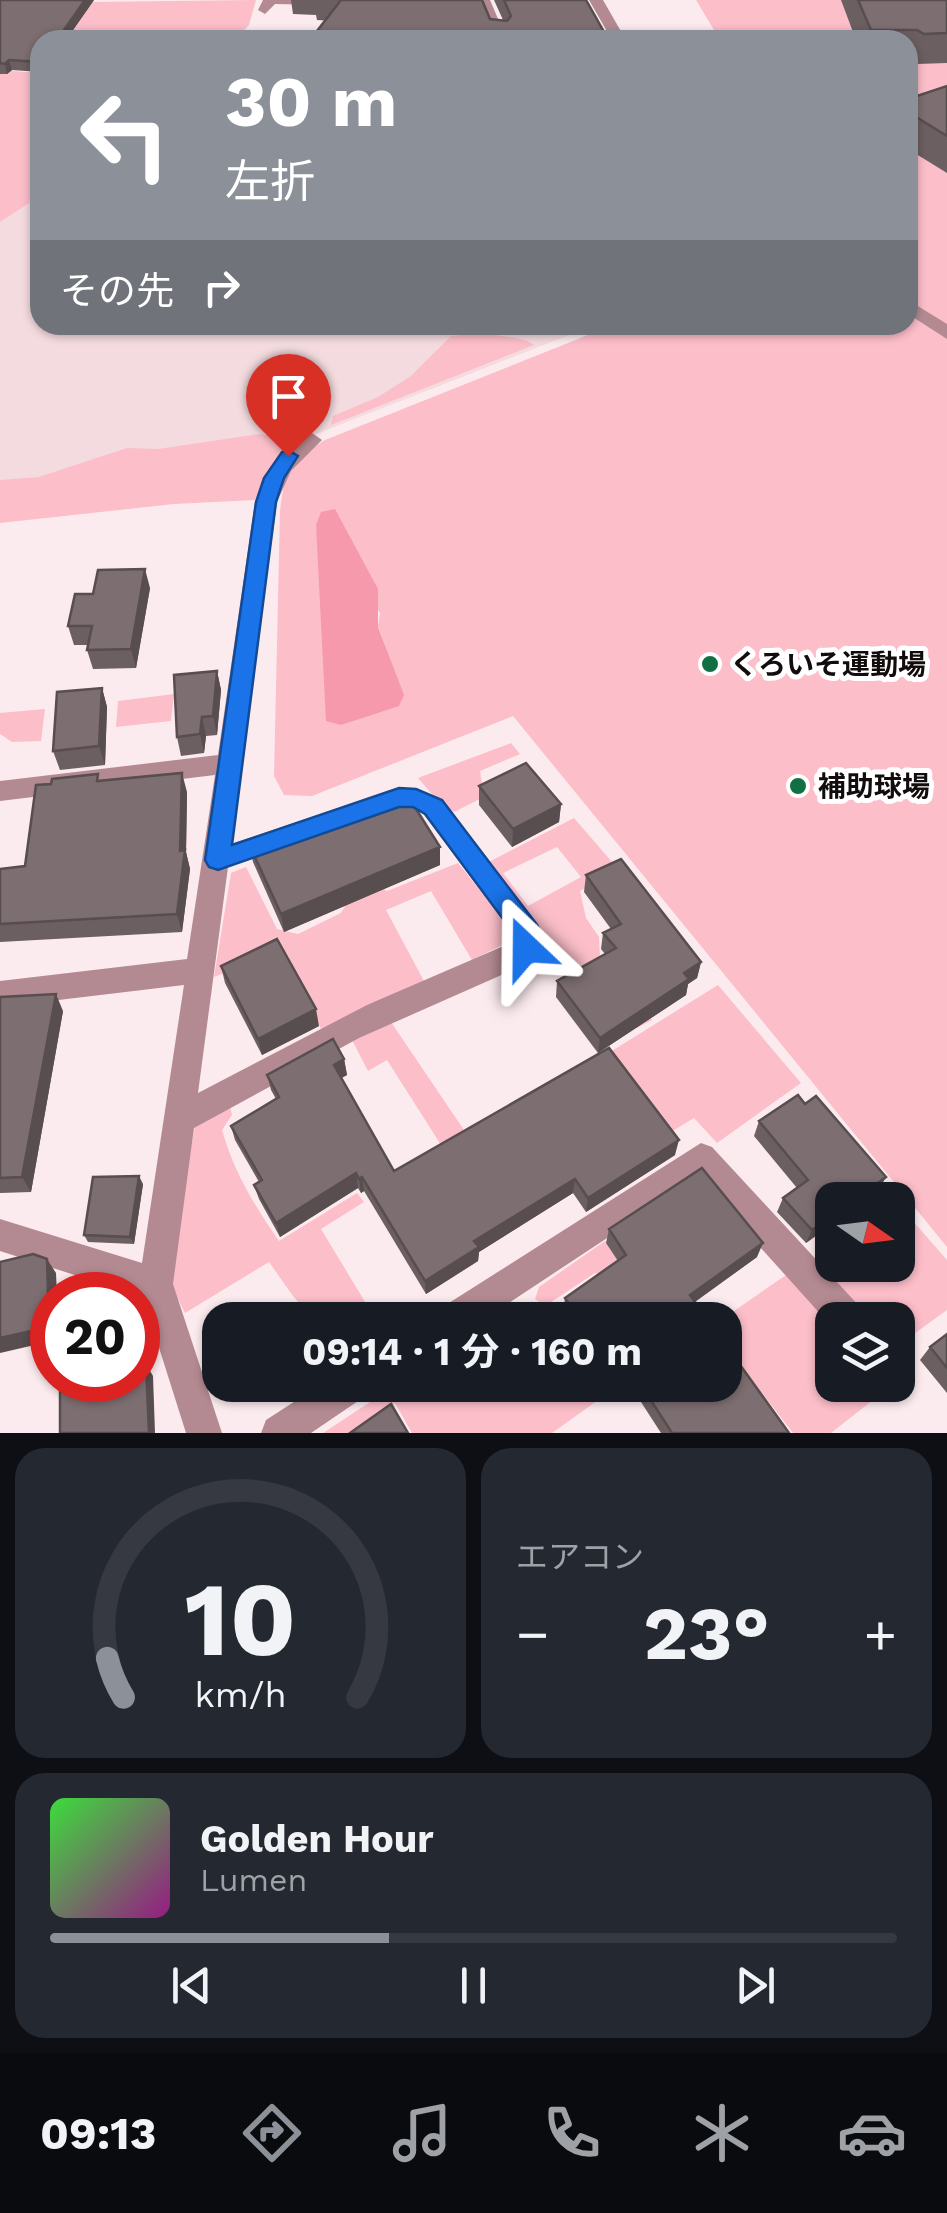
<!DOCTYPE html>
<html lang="ja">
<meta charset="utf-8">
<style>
:root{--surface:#171b24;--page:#242831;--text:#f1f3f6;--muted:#9ea1a6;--line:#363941;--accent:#8c9099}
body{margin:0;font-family:"Work Sans","Noto Sans JP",sans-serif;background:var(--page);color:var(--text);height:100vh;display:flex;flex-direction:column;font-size:38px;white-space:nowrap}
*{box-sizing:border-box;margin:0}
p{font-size:32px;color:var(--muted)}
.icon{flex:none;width:55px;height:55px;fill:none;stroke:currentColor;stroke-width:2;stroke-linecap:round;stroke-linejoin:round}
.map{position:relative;height:1433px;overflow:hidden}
.panel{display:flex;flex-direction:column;gap:15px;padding:15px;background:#0d0f14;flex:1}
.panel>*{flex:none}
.top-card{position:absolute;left:30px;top:30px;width:888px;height:305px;border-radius:30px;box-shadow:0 2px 8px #0004;background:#8c9099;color:#fff;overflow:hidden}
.needle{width:65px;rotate:104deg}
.fabs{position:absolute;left:815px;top:1182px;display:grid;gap:20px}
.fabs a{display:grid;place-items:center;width:100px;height:100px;border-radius:20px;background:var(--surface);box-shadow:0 2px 8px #0004;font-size:50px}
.speed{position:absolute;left:30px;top:1272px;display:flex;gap:20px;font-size:50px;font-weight:700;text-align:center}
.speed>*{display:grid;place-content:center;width:130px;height:130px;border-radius:50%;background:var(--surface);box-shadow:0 2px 8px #0004;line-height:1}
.speed .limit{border:15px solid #d22;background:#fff;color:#111}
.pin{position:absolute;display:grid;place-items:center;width:85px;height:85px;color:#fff;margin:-102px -42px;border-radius:50% 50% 50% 0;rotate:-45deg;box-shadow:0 0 10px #0007}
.pin .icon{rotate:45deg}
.me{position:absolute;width:110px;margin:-55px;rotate:337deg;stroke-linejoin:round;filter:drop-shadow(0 0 8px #0008)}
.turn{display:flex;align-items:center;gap:35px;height:210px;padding:0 30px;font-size:45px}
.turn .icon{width:130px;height:130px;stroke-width:2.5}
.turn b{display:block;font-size:70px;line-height:85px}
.then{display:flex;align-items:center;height:95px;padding:0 30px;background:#0003;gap:20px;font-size:38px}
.big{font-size:75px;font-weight:700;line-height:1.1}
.panel .widget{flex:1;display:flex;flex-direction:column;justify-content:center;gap:15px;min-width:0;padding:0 35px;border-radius:30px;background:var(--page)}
.panel .dial{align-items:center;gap:0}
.dial svg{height:260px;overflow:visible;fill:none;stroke:var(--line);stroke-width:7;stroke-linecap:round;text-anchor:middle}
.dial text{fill:var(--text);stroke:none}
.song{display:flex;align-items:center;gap:30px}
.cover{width:120px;height:120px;border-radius:15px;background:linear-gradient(135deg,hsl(120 70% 55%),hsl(310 70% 35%))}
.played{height:10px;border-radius:5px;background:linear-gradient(90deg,var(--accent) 40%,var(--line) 40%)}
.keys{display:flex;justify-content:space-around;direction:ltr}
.heat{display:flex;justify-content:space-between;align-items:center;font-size:55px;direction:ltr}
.panel .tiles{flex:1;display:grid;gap:15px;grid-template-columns:1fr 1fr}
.widget:last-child{grid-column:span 2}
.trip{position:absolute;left:202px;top:1302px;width:540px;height:100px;border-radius:30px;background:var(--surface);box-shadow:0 2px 8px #0004;font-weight:700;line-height:100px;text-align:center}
.tabs{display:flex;height:160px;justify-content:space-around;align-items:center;background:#090b0e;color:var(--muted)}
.tabs .icon{width:70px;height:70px}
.tabs .selected{color:var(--accent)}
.tabs b{font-size:45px;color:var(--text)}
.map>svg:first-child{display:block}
.built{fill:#f4dbdf}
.green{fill:#fcbec9;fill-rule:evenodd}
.water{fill:#f699ac}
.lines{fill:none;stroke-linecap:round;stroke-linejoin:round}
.minor{fill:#b48a92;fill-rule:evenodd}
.wall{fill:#6c5f61}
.shaded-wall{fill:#584d4f}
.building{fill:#7d6e71;stroke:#584d4f;stroke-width:2.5}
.route{fill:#1a73e8;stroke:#114b97;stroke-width:2.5}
.poi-dot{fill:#126e43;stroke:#fff;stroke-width:4}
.labels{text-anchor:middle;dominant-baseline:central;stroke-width:10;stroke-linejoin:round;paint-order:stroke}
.poi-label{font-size:28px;font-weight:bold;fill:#120c0d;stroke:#fff;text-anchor:start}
</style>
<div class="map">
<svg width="947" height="1433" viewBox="0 0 947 1433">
<rect width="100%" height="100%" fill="#fcebee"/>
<!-- built -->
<path class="built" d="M40,109V325H595L306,438L265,467L0,515V170Z"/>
<!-- green -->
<path class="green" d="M0,0L5,3L256,0L249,25L235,40H65Z
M696,0H947V1247L513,716L312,796L284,795L274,776L280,511C285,469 290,463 325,440L613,325H908V40H720ZM316,525L380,613L378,626L403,695L320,566Z
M0,70L40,73V196L0,222Z
M485,333C501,338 521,335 534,345L331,425L333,416L378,397L411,376L451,336Z
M260,434L290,439C287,457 264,481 255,500L174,504L0,523V480L39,477L127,448L158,449Z
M174,694L171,721L116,727L118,701Z
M45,709L41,741L12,742L0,734V713Z
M511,743L520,754L480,771L484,797L454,812L438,801L418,778Z
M574,818L619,870L580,891L586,918L599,937L600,958L652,1020L637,1028L573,961L546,946L485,864ZM557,847L581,877L528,906L503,873Z
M458,863L513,931L502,945L472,960L431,891L386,910L424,981L321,1029L288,956L278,952L214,977L231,873L246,867L277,929L298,934L341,913L349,899L377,885L387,891Z
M718,985L801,1083L717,1143L694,1118L671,1132L607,1054Z
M391,1022L466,1133L441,1145L387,1060L368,1071L352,1040Z
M229,1103L232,1115L222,1130C234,1172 254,1205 279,1241L357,1193L364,1202L321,1229L376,1320C304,1320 310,1320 269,1262L185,1313L168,1279L196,1120Z
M898,1204L947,1260V1310L911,1336L898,1333V1320H871L811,1260L832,1245V1265H898Z
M605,1241L625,1271L620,1280L595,1273L545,1306L535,1299L539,1287Z
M786,1275L832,1326V1385H892L831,1433H793L725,1346V1320H721Z
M396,1385H593L601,1398L552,1433H412L395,1403L355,1433H323Z"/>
<!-- water -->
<path class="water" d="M335,509L378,589V627L404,695L399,706L341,725L326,721L316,525L321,512Z"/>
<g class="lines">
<!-- minor -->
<path class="minor" d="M263,0H330L331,1L324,5L275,4L265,14L258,10Z
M476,0H490L507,40H493Z
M589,0H603L626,40H612Z
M908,300L947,324V339L908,314Z
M312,433L322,440L291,471L277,502L231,844L399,788H416L442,800L538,924C547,943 538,956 522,966L359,1038L194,1128L173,1284L222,1433H186L143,1297L0,1251V1219L142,1263L184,985L0,1007V981L187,959L215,775L0,801V781L218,755L255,502L276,461L296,442ZM399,808H412L424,814L514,936L513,942L367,1005L198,1093L228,867Z
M701,1143L712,1147L861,1308L866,1320H832V1327L698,1178L483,1320H436L441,1308Z
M320,1385H370L364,1397L311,1433H261L266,1420Z"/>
</g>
<!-- wall -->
<path class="wall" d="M0,0H94L66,40H40V72L12,70L7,74H0Z
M291,0H482L490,19L503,20L494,0H586L608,39L317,20L316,15L293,14Z
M841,0H947V63L917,64L908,60V40H856Z
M947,86V173L908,149V99Z
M150,588L136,668L93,669L87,650L88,645H74L68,626L93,594Z
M217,671L221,690L217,735L206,736L204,753L181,756L177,737Z
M102,688L107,707L105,765L60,770L53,751Z
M100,781L187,792L186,852L190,869L182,932L0,942V869L25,866Z
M479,786L561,804L559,822L512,847L479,805Z
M313,830L440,865L284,932L253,862L249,844Z
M586,875L701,962L697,978L688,984L686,995L598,1053L556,997L557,981L605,954L601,949L603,933L611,929L584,892Z
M221,966L319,1026L262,1055L225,983Z
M0,997L63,1011L31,1192L0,1193Z
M344,1059L347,1075L341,1078L394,1171L675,1155L586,1212L573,1193L479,1252L478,1261L426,1294L364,1191L361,1193L358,1188L280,1237L259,1199L254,1185L259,1182L235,1140L231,1126L276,1099L271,1090L267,1075Z
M805,1104L878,1191L866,1200H832V1224L806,1243L777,1212L783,1198L797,1188L754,1136L759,1121Z
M143,1184L134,1244L88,1242L84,1235Z
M609,1229L757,1257L695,1302L568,1319L563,1311L565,1298L618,1261L606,1243Z
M947,1334V1393L920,1360L930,1347Z
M630,1385H725L789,1433H661Z"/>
<!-- shaded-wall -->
<path class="shaded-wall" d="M85,0H94L66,40H57Z
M9,60L12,70L7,74L5,64Z
M145,569L150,588L136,668L131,649Z
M217,671L221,690L217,735L213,716Z
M102,688L107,707L105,765L99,746Z
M202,717L206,736L204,753L200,734Z
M182,773L187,792L186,852L190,869L182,932L177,914Z
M561,804L559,822L512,847L513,829Z
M440,847V865L284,932L281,914Z
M701,962L697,978L688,984L686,995L598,1053L600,1038L684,973Z
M56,994L63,1011L31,1192L22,1177Z
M316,1009L319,1026L262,1055L258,1039Z
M344,1059L347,1075L336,1081L334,1065Z
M679,1140L675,1155L586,1212L588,1198Z
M356,1173L358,1188L280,1237L276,1223Z
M139,1176L143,1184L134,1244L130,1237Z
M362,1177L364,1191L361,1193L359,1179Z
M886,1177L878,1191L866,1200H854Z
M575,1179L573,1193L479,1252L478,1261L426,1294L425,1281L474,1241Z
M832,1215V1224L806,1243L812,1230Z
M763,1243L757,1257L686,1308L690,1295Z
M47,1259L56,1273L57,1295H52V1341L0,1353V1338Z
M146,1364L153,1376L155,1433H149Z"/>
<!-- building -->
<path class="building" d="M0,0H85L57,40H40V62L9,60L5,64L0,63Z
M341,0H482L490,19L507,21L511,16L504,0H586L608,39L310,40Z
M858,0H947V33L924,34L917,30H871Z
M947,86V136L908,112V99Z
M145,569L131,649L87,650L92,626H68L75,594H93L98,570Z
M217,671L213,716L202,717L200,734L177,737L174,675Z
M102,688L99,746L53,751L57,692Z
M526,763L561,804L513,829L479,786Z
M182,773L180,851L185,850L177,914L0,924V869L25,866L36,785L51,784L52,779L98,774L97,781Z
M406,793L440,847L281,914L249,844L309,824L313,830Z
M621,859L701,962L684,973L689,979L600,1038L557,981L616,948L603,933L621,924L586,875Z
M277,939L316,1009L258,1039L221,966Z
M56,994L22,1177L0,1178V997Z
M333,1039L344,1059L334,1065L394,1171L609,1048L679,1140L588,1198L575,1179L474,1241L479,1247L425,1281L362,1177L359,1179L356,1173L276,1223L254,1185L262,1180L231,1126L279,1097L267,1075Z
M798,1095L805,1104L816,1096L886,1177L854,1200H832V1215L812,1230L783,1198L808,1180L759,1121Z
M702,1168L763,1243L690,1295L708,1320H567L576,1314L565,1298L626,1255L609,1229Z
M139,1176L130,1237L84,1235L93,1177Z
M33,1254L47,1259L49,1327L0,1338V1262Z
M947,1334V1368L930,1347Z
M725,1344L789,1433H672L641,1385H725Z
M146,1364L149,1433H60V1380H138V1365Z
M391,1404L408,1433H350Z"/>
<!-- route -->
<path class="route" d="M288,450L298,456L284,478L276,502L232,845L399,788L416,789L442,800L537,925L541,933L535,956L526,960L517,956L513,948L515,935L425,814L413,807H399L218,870L209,867L205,860L256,502L264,478L282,452Z"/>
<!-- markers -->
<g class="poi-dot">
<circle cx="710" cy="664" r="10"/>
<circle cx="798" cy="786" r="10"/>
</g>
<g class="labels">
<!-- poi labels -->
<g class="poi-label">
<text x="730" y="664">くろいそ運動場</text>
<text x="818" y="786">補助球場</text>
</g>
</g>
</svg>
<div class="fabs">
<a><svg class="needle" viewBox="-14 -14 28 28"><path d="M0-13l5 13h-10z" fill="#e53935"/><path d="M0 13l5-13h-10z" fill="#9ea1a6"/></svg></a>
<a><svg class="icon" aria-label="layers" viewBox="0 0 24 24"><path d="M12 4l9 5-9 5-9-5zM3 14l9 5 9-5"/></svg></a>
</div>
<div class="speed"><div class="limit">20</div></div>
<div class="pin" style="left:288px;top:456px;background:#d93025"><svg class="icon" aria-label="arrive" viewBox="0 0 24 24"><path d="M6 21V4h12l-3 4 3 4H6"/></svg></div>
<svg class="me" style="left:526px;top:948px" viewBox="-20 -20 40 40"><path d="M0-17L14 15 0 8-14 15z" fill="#1a73e8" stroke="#fff" stroke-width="4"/></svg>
<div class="trip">09:14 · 1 分 · 160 m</div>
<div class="top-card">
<div class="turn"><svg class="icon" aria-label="left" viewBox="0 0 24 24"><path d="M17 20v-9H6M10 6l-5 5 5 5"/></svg><div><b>30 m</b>左折</div></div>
<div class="then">その先<svg class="icon" aria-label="right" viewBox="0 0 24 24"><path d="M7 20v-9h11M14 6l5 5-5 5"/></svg></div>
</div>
</div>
<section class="panel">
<div class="tiles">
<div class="widget dial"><svg viewBox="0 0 100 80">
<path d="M14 69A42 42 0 1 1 86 69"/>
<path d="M14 69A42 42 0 0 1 9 57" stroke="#8c9099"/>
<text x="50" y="56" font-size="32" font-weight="700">10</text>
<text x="50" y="72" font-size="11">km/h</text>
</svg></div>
<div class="widget"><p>エアコン</p>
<div class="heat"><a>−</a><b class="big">23°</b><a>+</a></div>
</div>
<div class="widget">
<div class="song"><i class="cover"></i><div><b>Golden Hour</b><p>Lumen</p></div></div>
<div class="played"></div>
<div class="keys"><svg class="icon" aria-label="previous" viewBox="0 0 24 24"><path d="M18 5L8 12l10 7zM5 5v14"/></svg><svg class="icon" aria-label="pause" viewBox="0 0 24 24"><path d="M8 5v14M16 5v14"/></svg><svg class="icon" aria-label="next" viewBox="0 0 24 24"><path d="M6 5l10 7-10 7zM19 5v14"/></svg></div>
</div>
</div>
</section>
<nav class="tabs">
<b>09:13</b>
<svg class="icon selected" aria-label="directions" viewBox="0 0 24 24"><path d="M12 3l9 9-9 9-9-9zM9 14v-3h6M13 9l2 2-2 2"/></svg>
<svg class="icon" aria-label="music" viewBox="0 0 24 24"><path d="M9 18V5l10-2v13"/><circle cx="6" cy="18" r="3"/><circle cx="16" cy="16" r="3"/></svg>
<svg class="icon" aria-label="phone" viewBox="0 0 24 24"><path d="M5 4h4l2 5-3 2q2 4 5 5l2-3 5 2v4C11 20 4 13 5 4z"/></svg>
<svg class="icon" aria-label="climate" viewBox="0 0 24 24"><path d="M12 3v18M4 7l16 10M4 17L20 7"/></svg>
<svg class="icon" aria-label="car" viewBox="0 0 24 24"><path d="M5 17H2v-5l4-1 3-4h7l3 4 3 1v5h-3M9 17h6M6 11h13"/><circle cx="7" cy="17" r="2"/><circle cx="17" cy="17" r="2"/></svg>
</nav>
